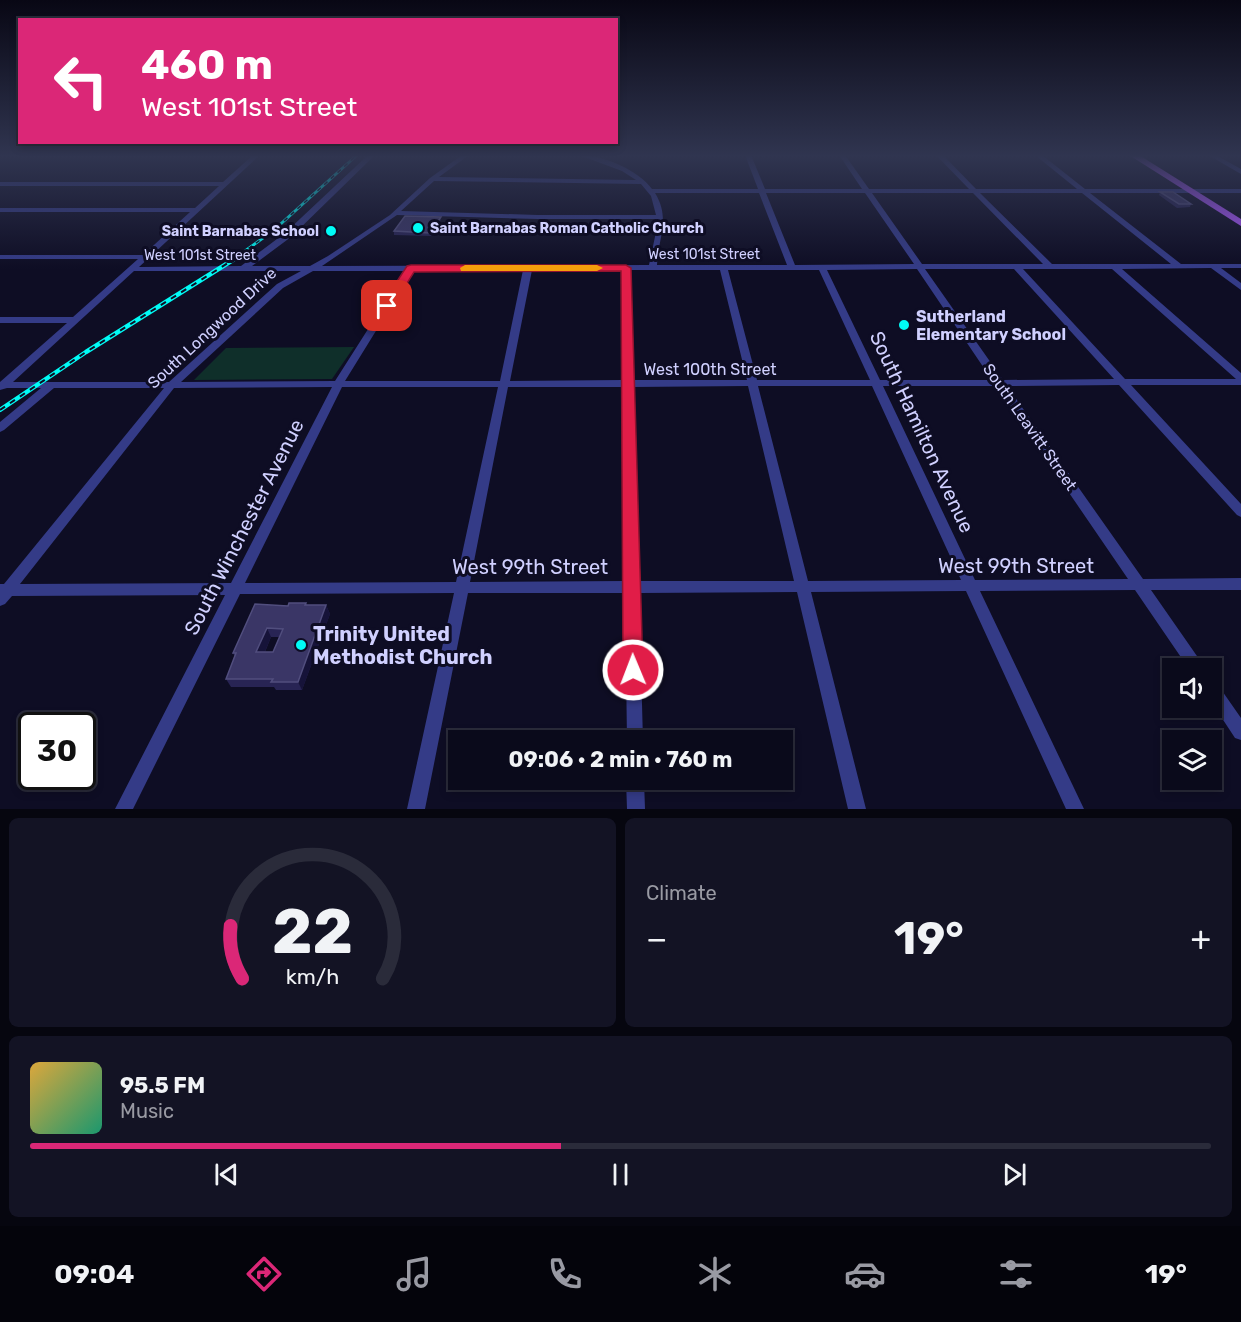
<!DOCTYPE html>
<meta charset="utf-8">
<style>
:root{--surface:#0a0a1b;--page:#131324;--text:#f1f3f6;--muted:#999aa3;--line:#2a2b3a;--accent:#db2777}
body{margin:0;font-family:Rubik,sans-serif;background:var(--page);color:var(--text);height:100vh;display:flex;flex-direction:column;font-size:22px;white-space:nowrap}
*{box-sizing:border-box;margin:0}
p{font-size:20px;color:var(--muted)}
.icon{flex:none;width:33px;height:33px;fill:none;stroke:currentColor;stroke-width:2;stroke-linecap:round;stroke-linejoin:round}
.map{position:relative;height:809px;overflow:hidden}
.panel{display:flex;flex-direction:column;gap:9px;padding:9px;background:#06060f;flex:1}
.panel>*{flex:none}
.hud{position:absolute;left:18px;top:18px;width:600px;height:126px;border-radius:0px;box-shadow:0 3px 9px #0003,0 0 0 2px var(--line);background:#db2777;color:#fff;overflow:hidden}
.tools{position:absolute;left:1162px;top:658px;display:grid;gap:12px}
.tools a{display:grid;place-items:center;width:60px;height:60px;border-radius:0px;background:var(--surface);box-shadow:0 3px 9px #0003,0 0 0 2px var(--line);font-size:30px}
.speed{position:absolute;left:18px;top:712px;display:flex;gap:12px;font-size:30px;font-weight:700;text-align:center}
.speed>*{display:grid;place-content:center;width:78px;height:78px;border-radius:50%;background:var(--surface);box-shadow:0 3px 9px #0003,0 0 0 2px var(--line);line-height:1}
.speed .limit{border:3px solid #111;border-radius:9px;background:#fff;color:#111}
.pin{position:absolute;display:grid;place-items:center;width:51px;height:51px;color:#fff;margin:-26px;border-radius:12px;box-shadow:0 3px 9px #0006}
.me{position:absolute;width:66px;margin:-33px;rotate:359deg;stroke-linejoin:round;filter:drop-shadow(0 0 4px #0008)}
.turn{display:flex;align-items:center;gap:21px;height:126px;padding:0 24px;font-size:27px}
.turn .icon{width:78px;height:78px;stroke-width:2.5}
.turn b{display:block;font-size:42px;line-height:51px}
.big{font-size:45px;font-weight:700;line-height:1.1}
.panel .card{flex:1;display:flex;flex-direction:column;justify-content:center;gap:9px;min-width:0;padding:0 21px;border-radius:9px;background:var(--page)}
.panel .dial{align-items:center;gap:0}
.dial svg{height:156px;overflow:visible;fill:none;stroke:var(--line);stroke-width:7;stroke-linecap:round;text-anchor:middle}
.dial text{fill:var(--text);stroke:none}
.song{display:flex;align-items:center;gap:18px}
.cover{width:72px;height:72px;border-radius:9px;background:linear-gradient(135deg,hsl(40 70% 55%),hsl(160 70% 35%))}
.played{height:6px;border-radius:3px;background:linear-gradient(90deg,var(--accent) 45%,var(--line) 45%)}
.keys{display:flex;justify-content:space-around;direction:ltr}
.heat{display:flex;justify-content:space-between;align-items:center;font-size:33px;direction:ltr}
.panel .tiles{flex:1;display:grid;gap:9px;grid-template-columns:1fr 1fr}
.card:last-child{grid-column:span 2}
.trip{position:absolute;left:448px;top:730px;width:345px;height:60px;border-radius:0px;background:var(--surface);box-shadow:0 3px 9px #0003,0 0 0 2px var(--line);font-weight:700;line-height:60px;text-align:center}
.tab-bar{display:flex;height:96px;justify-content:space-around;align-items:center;background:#04040b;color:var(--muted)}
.tab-bar .icon{width:42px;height:42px}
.tab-bar .active{color:var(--accent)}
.tab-bar b{font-size:27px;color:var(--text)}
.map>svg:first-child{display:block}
.green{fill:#0f2f2a}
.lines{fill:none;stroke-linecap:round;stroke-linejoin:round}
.minor{fill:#343b87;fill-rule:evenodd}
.major{fill:#ac57ff;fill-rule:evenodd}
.rail-far1-casing{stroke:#00fbf6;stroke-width:3}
.rail-casing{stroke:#00fbf6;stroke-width:4.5}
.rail-far1{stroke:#0e0d24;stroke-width:1.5;stroke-dasharray:4.5;stroke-linecap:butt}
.rail{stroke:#0e0d24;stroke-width:2;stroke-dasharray:6;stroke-linecap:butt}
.wall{fill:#282454;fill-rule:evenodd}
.shaded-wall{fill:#161339}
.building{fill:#3a3666;stroke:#514e7e;stroke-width:1.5;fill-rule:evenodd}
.route{fill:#e11d48;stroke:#92132f;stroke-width:1.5}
.slow{fill:#f59e0b}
.poi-dot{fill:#00fbf6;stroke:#0e0d24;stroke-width:2}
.labels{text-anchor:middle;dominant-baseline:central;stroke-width:6;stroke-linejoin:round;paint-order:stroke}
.far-poi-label{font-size:14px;font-weight:bold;fill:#d0d0ff;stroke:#0e0d24;text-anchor:start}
.far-street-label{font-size:14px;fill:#d0d0ff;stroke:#0e0d24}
.poi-label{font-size:16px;font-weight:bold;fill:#d0d0ff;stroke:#0e0d24;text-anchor:start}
.street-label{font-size:16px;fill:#d0d0ff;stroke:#0e0d24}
.near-street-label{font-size:20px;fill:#d0d0ff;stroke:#0e0d24}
.near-poi-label{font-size:20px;font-weight:bold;fill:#d0d0ff;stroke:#0e0d24;text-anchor:start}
</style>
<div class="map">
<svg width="1241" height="809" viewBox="0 0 1241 809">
<rect width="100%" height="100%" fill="#0e0d24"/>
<!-- green -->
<path class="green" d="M354,347L332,379L194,380L226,348Z"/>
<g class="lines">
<!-- minor -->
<path class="minor" d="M253,155H260L139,267L241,266L285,233L368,155H375L291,237L252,266H310L328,256L390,215L430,178L462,155H469L439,177L636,180L622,171L579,155C604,155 638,170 652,189H758L745,155H751L765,189H862L839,155H845L869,189H969L936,155H943L976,189H1077L1035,155H1042L1085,189H1241V193H1090L1181,264H1241V268H1221L1241,283V290L1211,268L1122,269L1241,373V385H1131L1241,504V517L1237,515L1119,385L1007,386L1143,579L1241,578V590H1151L1206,669H1189L1135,590L980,591L1084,809H1066L966,591L811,592L866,809H848L797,592L639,593L643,741H627L625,593H468L425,809H407L454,593L240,594L133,809H115L225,595L12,596L5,604L0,606V584H4L164,388H54L4,430L0,432V422L41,388H7L0,390V382L67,323H0V317H73L138,259H0V255H143L190,212H0V208H195L219,186H0V182H223ZM434,181L641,184L651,196L656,215H538L401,211ZM655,193H759L787,265H657C658,238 671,219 655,193ZM766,193H865L914,264L795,265ZM872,193H973L1043,264H922ZM980,193H1082L1171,264H1052ZM397,215L538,219H656V232L649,265L322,266ZM917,269L992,380H880L827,270ZM925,269H1014L1114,379L1003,380ZM1023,269H1112L1236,379H1125ZM523,270L500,381H345L413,271ZM532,270H622L623,380L510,381ZM630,270H720L747,380H633ZM728,270H819L870,380H757ZM134,271H301L277,284L169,382H13ZM313,271H405L335,381L181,382L283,288ZM748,386L794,581H639L633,387ZM758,386H872L961,580L808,581ZM883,386H996L1128,579L975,580ZM332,387L231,583L20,584L174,388ZM342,387H498L456,582L245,583ZM508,387H623L625,581L470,582Z
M1208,155H1216L1241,169V174Z
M1212,683L1218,685L1241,718V740L1235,738L1212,703Z
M626,780H644L645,809H627Z"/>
<!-- major -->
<path class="major" d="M1129,155H1139L1241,219V226Z"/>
<!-- rail-far1 casing -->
<g class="rail-far1-casing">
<path id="rail-far1" d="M234,259L274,230L357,155"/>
</g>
<!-- rail casing -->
<g class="rail-casing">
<path id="rail" d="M0,410L86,352L236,258"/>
</g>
<!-- rail-far1 -->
<use href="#rail-far1" class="rail-far1"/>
<!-- rail -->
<use href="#rail" class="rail"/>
</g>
<!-- wall -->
<path class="wall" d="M1160,192L1191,204L1190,207L1177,208L1159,195Z
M441,220L431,236L394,235V231Z
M306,603L307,605H326L330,614L302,690H276L274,687H231L226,679L235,657L233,653L288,606ZM271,637H279L273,652H265Z"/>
<!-- shaded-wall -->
<path class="shaded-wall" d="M441,217V220L431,236L430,233Z
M326,605L330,614L302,690L298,682Z
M267,628L271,637L261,661L256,652Z"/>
<!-- building -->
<path class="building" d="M1160,192H1173L1191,204H1179Z
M405,216L441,217L430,233L394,231Z
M289,603H306L305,605H326L298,682H271L273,679H226L236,653H233L255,604L288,606ZM267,628L283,629L273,652H256Z"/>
<!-- sky -->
<linearGradient id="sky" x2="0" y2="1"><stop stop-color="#080714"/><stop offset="0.58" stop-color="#303550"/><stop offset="1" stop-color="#303550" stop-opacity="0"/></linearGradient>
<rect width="1241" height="269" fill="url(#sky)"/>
<!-- route -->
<path class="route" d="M411,265H626L631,268L643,670L641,676L633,679L626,676L623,670L621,271L414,272L391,309H383L381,306L407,266Z"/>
<!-- slow -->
<path class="slow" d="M465,265H597L603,268L597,271H461L460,268Z"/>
<!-- markers -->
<g class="poi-dot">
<circle cx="418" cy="228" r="6"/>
<circle cx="331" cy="231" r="6"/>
<circle cx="904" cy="325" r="6"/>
<circle cx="301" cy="645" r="6"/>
</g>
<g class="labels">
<!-- far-poi labels -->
<g class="far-poi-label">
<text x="430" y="228">Saint Barnabas Roman Catholic Church</text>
<text x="319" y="231" text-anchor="end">Saint Barnabas School</text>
</g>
<!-- far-street labels -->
<g class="far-street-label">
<text x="704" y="254">West 101st Street</text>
<text x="200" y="255">West 101st Street</text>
</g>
<!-- poi labels -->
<g class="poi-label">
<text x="916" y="316">Sutherland<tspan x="916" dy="18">Elementary School</tspan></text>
</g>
<!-- street labels -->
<g class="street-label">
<text transform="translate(212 328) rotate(-43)">South Longwood Drive</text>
<text x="710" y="369">West 100th Street</text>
<text transform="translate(1030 427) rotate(55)">South Leavitt Street</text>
</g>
<!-- near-street labels -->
<g class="near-street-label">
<text transform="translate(922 432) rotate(65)">South Hamilton Avenue</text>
<text transform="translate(244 527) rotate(-63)">South Winchester Avenue</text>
<text x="1016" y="566">West 99th Street</text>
<text x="530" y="567">West 99th Street</text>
</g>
<!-- near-poi labels -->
<g class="near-poi-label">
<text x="313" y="634">Trinity United<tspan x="313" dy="23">Methodist Church</tspan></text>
</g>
</g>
</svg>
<div class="tools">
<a><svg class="icon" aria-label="sound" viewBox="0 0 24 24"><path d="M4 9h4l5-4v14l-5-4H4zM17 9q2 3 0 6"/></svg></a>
<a><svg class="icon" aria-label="layers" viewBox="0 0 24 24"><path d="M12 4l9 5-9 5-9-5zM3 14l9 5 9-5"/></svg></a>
</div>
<div class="speed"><div class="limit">30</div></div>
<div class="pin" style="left:387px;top:306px;background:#d93025"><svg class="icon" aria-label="arrive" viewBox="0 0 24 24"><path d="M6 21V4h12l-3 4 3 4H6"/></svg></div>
<svg class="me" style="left:633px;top:670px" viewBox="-20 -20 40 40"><circle r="17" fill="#e11d48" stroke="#fff" stroke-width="3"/><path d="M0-11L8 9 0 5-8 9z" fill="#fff"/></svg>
<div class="trip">09:06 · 2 min · 760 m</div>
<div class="hud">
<div class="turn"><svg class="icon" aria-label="left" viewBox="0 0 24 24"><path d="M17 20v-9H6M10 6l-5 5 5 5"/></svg><div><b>460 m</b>West 101st Street</div></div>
</div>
</div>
<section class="panel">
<div class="tiles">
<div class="card dial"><svg viewBox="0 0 100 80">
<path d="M14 69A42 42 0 1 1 86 69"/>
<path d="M14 69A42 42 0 0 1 8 42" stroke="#db2777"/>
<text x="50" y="56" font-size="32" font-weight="700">22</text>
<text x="50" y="72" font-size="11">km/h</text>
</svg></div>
<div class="card"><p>Climate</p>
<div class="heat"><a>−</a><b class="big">19°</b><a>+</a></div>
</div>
<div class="card">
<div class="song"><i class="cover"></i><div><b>95.5 FM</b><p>Music</p></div></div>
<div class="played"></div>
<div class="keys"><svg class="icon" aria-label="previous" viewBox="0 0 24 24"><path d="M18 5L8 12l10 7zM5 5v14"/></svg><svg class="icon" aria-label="pause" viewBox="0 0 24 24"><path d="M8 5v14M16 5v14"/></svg><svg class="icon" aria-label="next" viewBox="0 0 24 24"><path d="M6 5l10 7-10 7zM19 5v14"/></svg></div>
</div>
</div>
</section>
<nav class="tab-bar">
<b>09:04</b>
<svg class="icon active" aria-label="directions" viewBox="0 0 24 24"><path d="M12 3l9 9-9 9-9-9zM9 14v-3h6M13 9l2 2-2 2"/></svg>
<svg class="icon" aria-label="music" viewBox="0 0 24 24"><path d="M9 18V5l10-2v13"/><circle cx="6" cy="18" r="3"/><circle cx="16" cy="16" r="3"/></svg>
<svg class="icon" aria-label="phone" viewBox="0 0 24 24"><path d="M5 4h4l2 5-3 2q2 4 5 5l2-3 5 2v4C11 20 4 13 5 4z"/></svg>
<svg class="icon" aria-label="climate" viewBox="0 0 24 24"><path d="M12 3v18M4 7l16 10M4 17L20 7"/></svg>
<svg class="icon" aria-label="car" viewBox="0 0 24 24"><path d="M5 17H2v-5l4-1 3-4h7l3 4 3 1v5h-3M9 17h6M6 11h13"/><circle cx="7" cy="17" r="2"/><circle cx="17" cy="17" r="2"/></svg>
<svg class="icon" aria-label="filters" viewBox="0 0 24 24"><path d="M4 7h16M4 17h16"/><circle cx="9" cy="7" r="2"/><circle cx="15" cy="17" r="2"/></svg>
<b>19°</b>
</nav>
